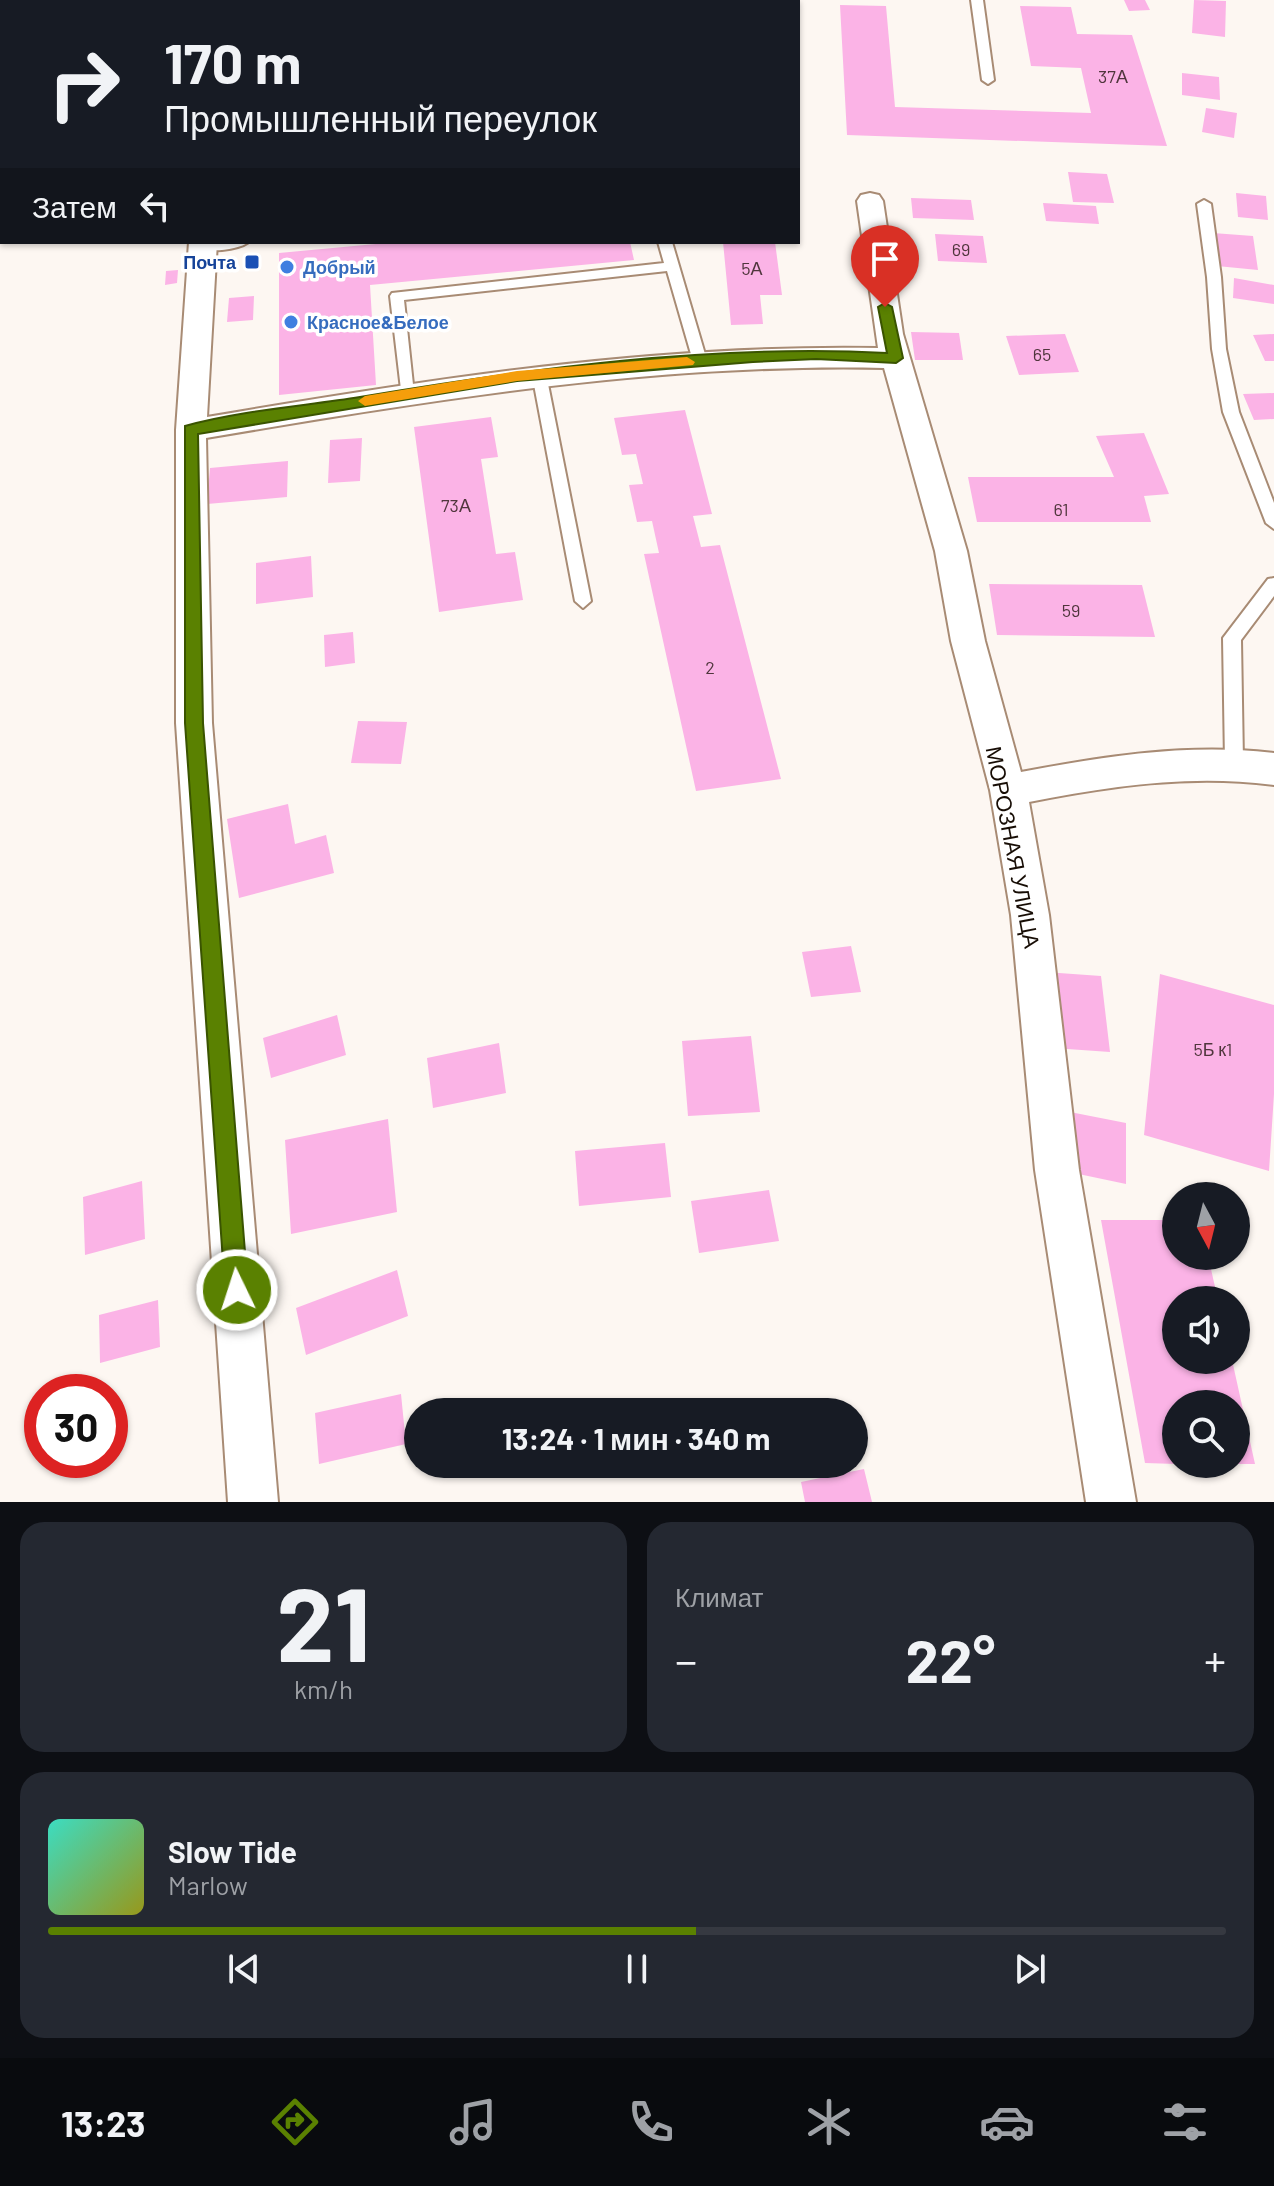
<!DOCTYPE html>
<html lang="ru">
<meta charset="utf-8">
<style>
:root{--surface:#171b24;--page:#242831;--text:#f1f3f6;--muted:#9ea1a6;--line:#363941;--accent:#5a8101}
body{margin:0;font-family:Barlow,sans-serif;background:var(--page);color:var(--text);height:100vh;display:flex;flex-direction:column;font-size:30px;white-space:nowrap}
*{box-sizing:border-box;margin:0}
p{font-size:26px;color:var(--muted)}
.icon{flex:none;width:44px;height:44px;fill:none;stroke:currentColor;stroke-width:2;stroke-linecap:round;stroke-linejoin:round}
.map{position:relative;height:1502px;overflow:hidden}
.sheet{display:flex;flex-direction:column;gap:20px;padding:20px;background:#0d0f14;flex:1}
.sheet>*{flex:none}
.top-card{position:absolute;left:0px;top:0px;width:800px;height:244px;box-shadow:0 2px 6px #0004;background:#171b24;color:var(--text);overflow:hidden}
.needle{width:52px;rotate:173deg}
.controls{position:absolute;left:1162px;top:1182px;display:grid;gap:16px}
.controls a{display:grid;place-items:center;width:88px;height:88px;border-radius:50%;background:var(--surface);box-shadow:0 2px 6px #0004;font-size:40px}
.speed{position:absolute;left:24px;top:1374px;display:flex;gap:16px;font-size:40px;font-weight:700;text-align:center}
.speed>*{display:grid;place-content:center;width:104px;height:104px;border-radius:50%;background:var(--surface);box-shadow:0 2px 6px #0004;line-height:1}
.speed .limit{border:12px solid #d22;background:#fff;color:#111}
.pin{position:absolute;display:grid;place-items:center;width:68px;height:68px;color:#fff;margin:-82px -34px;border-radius:50% 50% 50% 0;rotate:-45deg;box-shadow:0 0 8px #0007}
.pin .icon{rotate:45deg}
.me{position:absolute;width:88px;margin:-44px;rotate:356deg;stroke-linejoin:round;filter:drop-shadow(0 0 6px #0008)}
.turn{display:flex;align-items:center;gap:28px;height:168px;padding:0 32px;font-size:36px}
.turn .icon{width:104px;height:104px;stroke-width:2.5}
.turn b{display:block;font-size:56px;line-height:68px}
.then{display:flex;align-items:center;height:76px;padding:0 32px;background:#0003;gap:16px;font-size:30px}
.big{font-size:60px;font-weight:700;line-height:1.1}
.sheet .card{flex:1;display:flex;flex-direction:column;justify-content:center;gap:12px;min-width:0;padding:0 28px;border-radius:24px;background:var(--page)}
.sheet .dial{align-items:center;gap:0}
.dial b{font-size:104px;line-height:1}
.song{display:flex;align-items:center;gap:24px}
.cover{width:96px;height:96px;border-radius:12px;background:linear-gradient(135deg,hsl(170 70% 55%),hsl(60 70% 35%))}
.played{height:8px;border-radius:4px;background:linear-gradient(90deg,var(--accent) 55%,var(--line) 55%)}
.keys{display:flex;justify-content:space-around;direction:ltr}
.heat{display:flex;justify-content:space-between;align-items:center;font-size:44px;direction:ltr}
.sheet .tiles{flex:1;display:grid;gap:20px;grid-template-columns:1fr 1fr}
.card:last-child{grid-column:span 2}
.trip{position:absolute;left:404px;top:1398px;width:464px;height:80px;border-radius:40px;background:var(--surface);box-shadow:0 2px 6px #0004;font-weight:700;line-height:80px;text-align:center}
.dock{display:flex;height:128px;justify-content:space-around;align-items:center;background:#090b0e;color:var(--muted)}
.dock .icon{width:56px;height:56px}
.dock .active{color:var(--accent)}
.dock b{font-size:36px;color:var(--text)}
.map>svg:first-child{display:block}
.building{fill:#fbb3e6}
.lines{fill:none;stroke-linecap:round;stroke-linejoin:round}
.lane-casing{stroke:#a88b74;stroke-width:4}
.street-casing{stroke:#a88b74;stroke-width:4}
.lane{fill:#fff;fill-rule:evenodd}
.street{fill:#fff;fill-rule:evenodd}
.route{fill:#5a8101;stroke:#3a5401;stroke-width:2}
.slow{fill:#f59e0b}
.transit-dot{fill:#1a4fb4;stroke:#fff;stroke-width:3}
.shop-dot{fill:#3f7fe0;stroke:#fff;stroke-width:3}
.labels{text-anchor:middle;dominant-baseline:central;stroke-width:7;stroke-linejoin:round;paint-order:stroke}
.number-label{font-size:18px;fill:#50363d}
.far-transit-label{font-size:18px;font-weight:bold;fill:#164399;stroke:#fff;text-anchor:end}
.far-shop-label{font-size:18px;font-weight:bold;fill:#366cbe;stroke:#fff;text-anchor:start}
.street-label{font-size:22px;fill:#170d05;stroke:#fff}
</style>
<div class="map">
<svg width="1274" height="1502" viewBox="0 0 1274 1502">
<rect width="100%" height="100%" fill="#fdf7f2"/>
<!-- building -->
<path class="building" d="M1124,0H1145L1150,10L1129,11Z
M1194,0L1226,1L1225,37L1192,33Z
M840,5L886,6L895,107L1091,113L1081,68L1031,66L1020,6L1071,7L1077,34L1132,35L1167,146L847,135Z
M1182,73L1219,77L1220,100L1182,95Z
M1206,108L1237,113L1234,138L1202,132Z
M1068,172L1107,174L1114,203L1073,202Z
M1236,193L1266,196L1268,220L1238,217Z
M911,198L971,200L974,220L913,218Z
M1043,203L1096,206L1099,224L1046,221Z
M1213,233L1253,236L1258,270L1217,266Z
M935,234L983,236L987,263L938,261Z
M397,242H630L634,260L370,285L376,385L279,395V253Z
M723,242H775L782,295H760L763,324L731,325Z
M178,270L177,283L165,285L166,271Z
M1234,278L1274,285V304L1233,298Z
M254,296L253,320L227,322L229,298Z
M911,332L959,333L963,360H915Z
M1065,334L1079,372L1019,375L1006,336Z
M1274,334V361H1265L1253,335Z
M1274,393V419L1254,420L1243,394Z
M685,410L712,514L693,516L701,547L720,545L781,779L696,791L644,554L659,553L652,521L637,522L629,485L643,484L636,454L622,455L614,418Z
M491,417L498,457L481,459L496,554L515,552L523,600L439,612L414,427Z
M1144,433L1169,494L1144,496L1151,522H977L968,477H1114L1096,436Z
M362,438L360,481L328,483L330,440Z
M288,461L287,497L207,504L210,468Z
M311,556L313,597L256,604V563Z
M989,584L1142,585L1155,637L997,635Z
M353,632L355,663L325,667L324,635Z
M358,721L407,722L401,764L351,763Z
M288,804L295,844L326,835L334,873L239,898L227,819Z
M851,946L861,992L811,997L802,952Z
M1045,972L1101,976L1110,1052L1053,1048Z
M1160,974L1274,1005V1094L1269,1171L1144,1135Z
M337,1015L346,1055L271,1078L263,1038Z
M751,1036L760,1112L688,1116L682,1041Z
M499,1043L506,1093L433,1108L427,1058Z
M1070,1112L1126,1123V1184L1069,1172Z
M388,1119L397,1212L291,1234L285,1140Z
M665,1143L671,1197L579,1206L575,1151Z
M142,1181L145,1239L85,1255L83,1197Z
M769,1190L779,1241L699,1253L691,1201Z
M1101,1220H1176V1256H1208L1218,1300H1176V1360H1232L1255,1464H1236V1404H1176V1464L1145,1463Z
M397,1270L408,1316L306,1355L296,1308Z
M158,1300L160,1347L100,1363L99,1315Z
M401,1394L406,1444L319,1464L315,1413Z
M864,1469L872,1502H805L801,1482Z"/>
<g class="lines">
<!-- lane casing -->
<g class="lane-casing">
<path id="lane" d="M388,0H400L387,2Z
M488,0H500L487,2Z
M971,0H983L994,80L988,84L982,80Z
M1204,200L1211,204L1221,277L1226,349L1239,412L1274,503V529L1266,523L1223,412L1212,349L1207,277L1197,204Z
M201,242H249C238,250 206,254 195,246Z
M658,242H672L707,361L705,365H695L693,361L667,271L404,300L414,394L407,399L402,398L390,296L392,293L664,263Z
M539,369L546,374L591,601L583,608L575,601L532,374Z
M1274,578V596L1241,640L1243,762L1240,767L1234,770L1228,767L1225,762L1223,638L1268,579Z"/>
</g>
<!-- street casing -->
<g class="street-casing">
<path id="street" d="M870,193L879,195L883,201L903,334L967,551L985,641L1021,772C1106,756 1188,743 1274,753V785C1190,774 1111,786 1029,802L1049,915L1079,1170L1136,1502H1086L1035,1170L1011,915L990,790L951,641L935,551L884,368C655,363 432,400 206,438L212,723L278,1502H228L176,723V430L189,242H217L207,417C430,379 652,344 878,348L857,201L861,195Z"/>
</g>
<!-- lane -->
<use href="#lane" class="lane"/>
<!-- street -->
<use href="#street" class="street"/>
</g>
<!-- route -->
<path class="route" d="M885,303L892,307L903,358L896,363L816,359L753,362L517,381L198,434L203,723L248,1290L245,1298L237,1301L228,1298L225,1290L185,723V426C238,411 304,406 360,397C533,368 711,344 887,353L878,307Z"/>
<!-- slow -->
<path class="slow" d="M687,357L695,362L693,365L517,381L365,406L358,401L365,396L517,371Z"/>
<!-- markers -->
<rect class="transit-dot" x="244" y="254" width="16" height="16" rx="4"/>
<g class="shop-dot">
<circle cx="287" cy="267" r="8"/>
<circle cx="291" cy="322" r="8"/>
</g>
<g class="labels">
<!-- number labels -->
<g class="number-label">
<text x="1113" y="76">37А</text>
<text x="961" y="249">69</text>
<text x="752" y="268">5А</text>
<text x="1042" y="354">65</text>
<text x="456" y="505">73А</text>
<text x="1061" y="509">61</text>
<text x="1071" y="610">59</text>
<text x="710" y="667">2</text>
<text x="1213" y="1049">5Б к1</text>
</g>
<!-- far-transit labels -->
<g class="far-transit-label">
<text x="236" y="262">Почта</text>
</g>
<!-- far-shop labels -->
<g class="far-shop-label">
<text x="303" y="267">Добрый</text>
<text x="307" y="322">Красное&amp;Белое</text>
</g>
<!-- street labels -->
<g class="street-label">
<text transform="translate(1014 847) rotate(79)">МОРОЗНАЯ УЛИЦА</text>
</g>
</g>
</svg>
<div class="controls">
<a><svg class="needle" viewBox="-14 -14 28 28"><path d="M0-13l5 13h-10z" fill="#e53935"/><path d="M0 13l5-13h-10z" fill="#9ea1a6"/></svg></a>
<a><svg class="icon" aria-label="sound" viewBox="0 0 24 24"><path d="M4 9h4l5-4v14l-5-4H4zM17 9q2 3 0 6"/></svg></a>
<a><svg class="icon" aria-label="search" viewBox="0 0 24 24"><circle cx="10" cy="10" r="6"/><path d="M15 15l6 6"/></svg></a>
</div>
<div class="speed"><div class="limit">30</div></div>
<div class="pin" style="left:885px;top:307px;background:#d93025"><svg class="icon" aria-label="arrive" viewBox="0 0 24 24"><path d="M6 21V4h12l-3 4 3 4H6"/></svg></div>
<svg class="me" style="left:237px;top:1290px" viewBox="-20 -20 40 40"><circle r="17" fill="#5a8101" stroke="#fff" stroke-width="3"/><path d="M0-11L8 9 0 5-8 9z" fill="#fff"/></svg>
<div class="trip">13:24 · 1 мин · 340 m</div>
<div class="top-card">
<div class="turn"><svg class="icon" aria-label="right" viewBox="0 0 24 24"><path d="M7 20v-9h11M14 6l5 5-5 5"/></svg><div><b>170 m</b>Промышленный переулок</div></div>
<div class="then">Затем<svg class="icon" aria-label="left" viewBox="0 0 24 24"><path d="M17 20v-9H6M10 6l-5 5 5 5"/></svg></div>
</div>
</div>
<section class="sheet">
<div class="tiles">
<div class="card dial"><b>21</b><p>km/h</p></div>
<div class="card"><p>Климат</p>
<div class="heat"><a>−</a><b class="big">22°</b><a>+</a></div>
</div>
<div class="card">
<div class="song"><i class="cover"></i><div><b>Slow Tide</b><p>Marlow</p></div></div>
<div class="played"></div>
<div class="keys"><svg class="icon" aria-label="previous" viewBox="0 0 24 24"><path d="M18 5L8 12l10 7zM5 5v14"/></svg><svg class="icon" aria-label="pause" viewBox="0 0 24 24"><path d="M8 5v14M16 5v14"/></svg><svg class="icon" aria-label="next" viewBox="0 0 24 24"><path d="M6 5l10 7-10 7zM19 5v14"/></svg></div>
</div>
</div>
</section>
<nav class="dock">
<b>13:23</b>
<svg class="icon active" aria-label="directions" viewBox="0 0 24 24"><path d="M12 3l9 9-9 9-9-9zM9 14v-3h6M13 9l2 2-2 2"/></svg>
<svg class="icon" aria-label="music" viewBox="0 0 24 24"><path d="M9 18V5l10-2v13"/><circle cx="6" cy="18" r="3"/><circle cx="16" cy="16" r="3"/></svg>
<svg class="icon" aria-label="phone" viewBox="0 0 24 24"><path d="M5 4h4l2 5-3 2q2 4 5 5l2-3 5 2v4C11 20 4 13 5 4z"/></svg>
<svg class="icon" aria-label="climate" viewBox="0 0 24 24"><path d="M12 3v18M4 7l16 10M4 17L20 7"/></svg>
<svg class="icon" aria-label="car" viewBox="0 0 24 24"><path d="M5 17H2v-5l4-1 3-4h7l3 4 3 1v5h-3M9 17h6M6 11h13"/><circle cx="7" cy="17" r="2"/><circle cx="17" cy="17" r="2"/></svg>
<svg class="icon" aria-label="filters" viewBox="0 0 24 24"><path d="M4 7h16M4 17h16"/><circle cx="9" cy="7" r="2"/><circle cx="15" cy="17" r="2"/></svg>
</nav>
